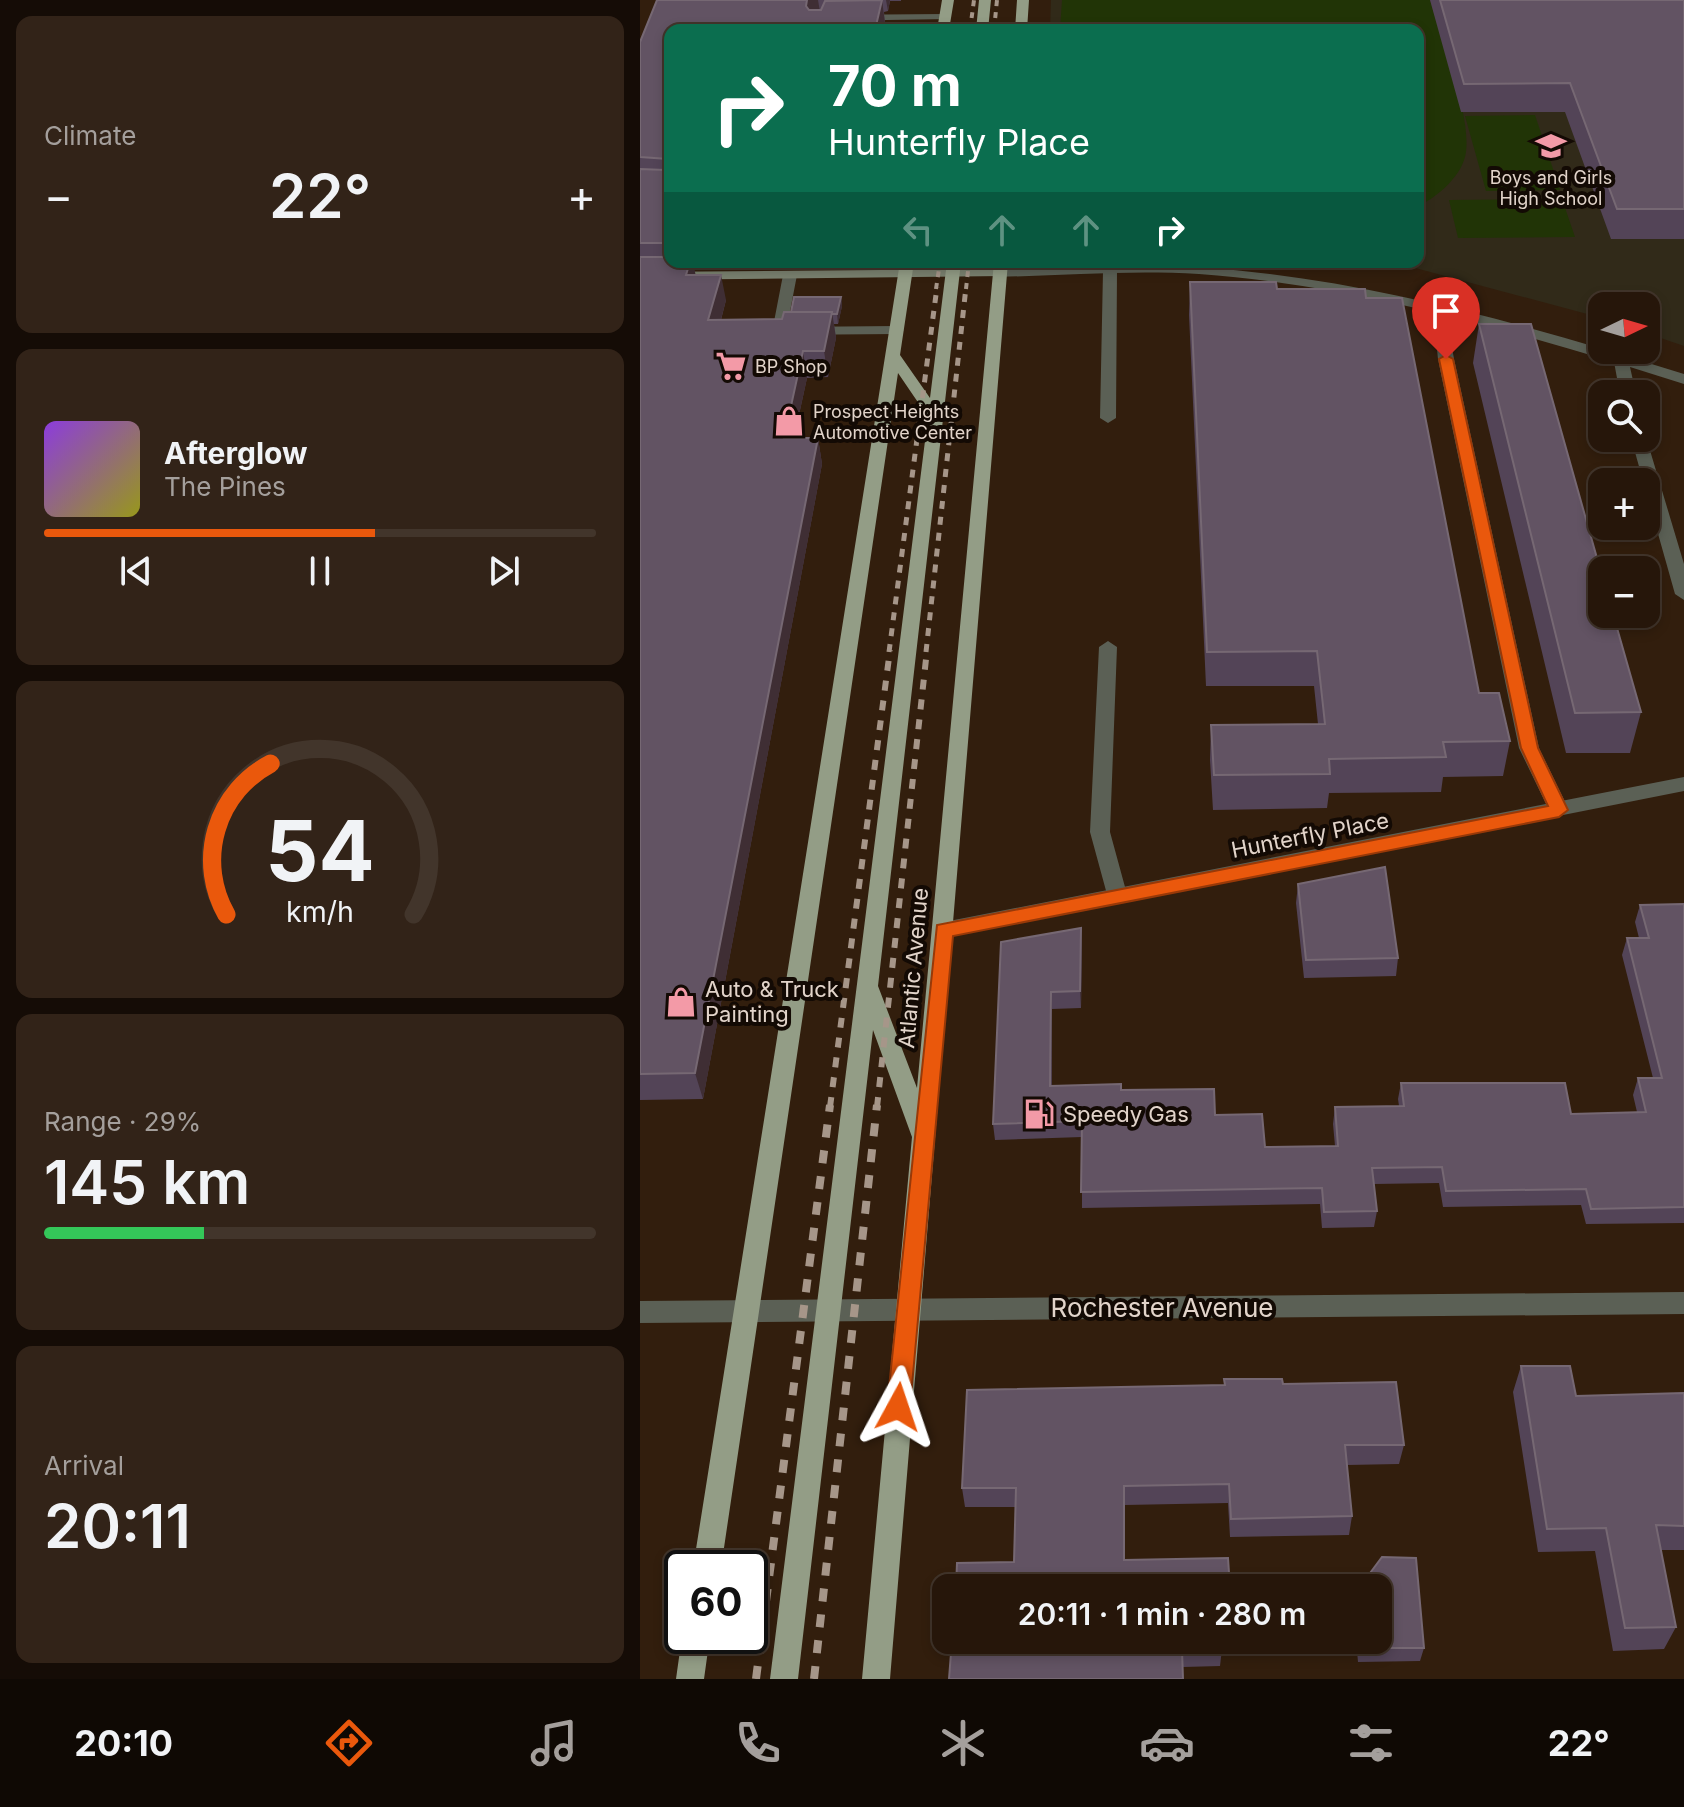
<!DOCTYPE html>
<meta charset="utf-8">
<style>
:root{--surface:#26160a;--page:#322318;--text:#f1f3f6;--muted:#a49f9c;--line:#42352b;--accent:#ea580c}
body{margin:0;font-family:Inter,sans-serif;background:var(--page);color:var(--text);height:100vh;display:flex;flex-direction:column;font-size:30px;white-space:nowrap}
*{box-sizing:border-box;margin:0}
p{font-size:26px;color:var(--muted)}
.icon{flex:none;width:44px;height:44px;fill:none;stroke:currentColor;stroke-width:2;stroke-linecap:round;stroke-linejoin:round}
.map{position:relative;flex:1;overflow:hidden}
.side{display:flex;flex-direction:column;gap:16px;padding:16px;background:#150c06;width:640px}
.side>*{flex:none}
.banner{position:absolute;left:24px;top:24px;width:760px;height:244px;border-radius:16px;box-shadow:0 4px 12px #0003,0 0 0 2px var(--line);background:#0b6e4f;color:#fff;overflow:hidden}
.needle{width:52px;rotate:85deg}
.fabs{position:absolute;left:948px;top:292px;display:grid;gap:16px}
.fabs a{display:grid;place-items:center;width:72px;height:72px;border-radius:16px;background:var(--surface);box-shadow:0 4px 12px #0003,0 0 0 2px var(--line);font-size:40px}
.speed{position:absolute;left:24px;top:1550px;display:flex;gap:16px;font-size:40px;font-weight:700;text-align:center}
.speed>*{display:grid;place-content:center;width:104px;height:104px;border-radius:50%;background:var(--surface);box-shadow:0 4px 12px #0003,0 0 0 2px var(--line);line-height:1}
.speed .limit{border:4px solid #111;border-radius:12px;background:#fff;color:#111}
.pin{position:absolute;display:grid;place-items:center;width:68px;height:68px;color:#fff;margin:-82px -34px;border-radius:50% 50% 50% 0;rotate:-45deg;box-shadow:0 0 8px #0007}
.pin .icon{rotate:45deg}
.me{position:absolute;width:88px;margin:-44px;rotate:5deg;stroke-linejoin:round;filter:drop-shadow(0 0 6px #0008)}
.turn{display:flex;align-items:center;gap:28px;height:168px;padding:0 32px;font-size:36px}
.turn .icon{width:104px;height:104px;stroke-width:2.5}
.turn b{display:block;font-size:56px;line-height:68px}
.lanes{display:flex;align-items:center;height:76px;padding:0 32px;background:#0003;justify-content:center;gap:40px;direction:ltr}
.lanes .off{opacity:.35}
.big{font-size:60px;font-weight:600;line-height:1.1}
.side .tile{flex:1;display:flex;flex-direction:column;justify-content:center;gap:12px;min-width:0;padding:0 28px;border-radius:16px;background:var(--page)}
.side .dial{align-items:center;gap:0}
.dial svg{height:208px;overflow:visible;fill:none;stroke:var(--line);stroke-width:7;stroke-linecap:round;text-anchor:middle}
.dial text{fill:var(--text);stroke:none}
.song{display:flex;align-items:center;gap:24px}
.cover{width:96px;height:96px;border-radius:12px;background:linear-gradient(135deg,hsl(270 70% 55%),hsl(60 70% 35%))}
.played{height:8px;border-radius:4px;background:linear-gradient(90deg,var(--accent) 60%,var(--line) 60%)}
.keys{display:flex;justify-content:space-around;direction:ltr}
.heat{display:flex;justify-content:space-between;align-items:center;font-size:44px;direction:ltr}
.charge{height:12px;border-radius:6px;background:linear-gradient(90deg,#34c759 29%,var(--line) 0)}
.trip{position:absolute;left:292px;top:1574px;width:460px;height:80px;border-radius:16px;background:var(--surface);box-shadow:0 4px 12px #0003,0 0 0 2px var(--line);font-weight:600;line-height:80px;text-align:center}
.dock{display:flex;height:128px;justify-content:space-around;align-items:center;background:#0f0904;color:var(--muted)}
.dock .icon{width:56px;height:56px}
.dock .current{color:var(--accent)}
.dock b{font-size:36px;color:var(--text)}
main{display:flex;flex:1;min-height:0}
.map>svg:first-child{display:block}
.education{fill:#312a19}
.green{fill:#213406}
.lines{fill:none;stroke-linecap:round;stroke-linejoin:round}
.service{fill:#5b6055;fill-rule:evenodd}
.minor{fill:#5b6055;fill-rule:evenodd}
.secondary{fill:#7b8270;fill-rule:evenodd}
.primary{fill:#939d86;fill-rule:evenodd}
.rail-far3{stroke:#a69689;stroke-width:4;stroke-dasharray:6 6;stroke-linecap:butt}
.rail-far2{stroke:#a69689;stroke-width:5;stroke-dasharray:8 8;stroke-linecap:butt}
.rail-far1{stroke:#a69689;stroke-width:6;stroke-dasharray:10 10;stroke-linecap:butt}
.rail{stroke:#a69689;stroke-width:8;stroke-dasharray:13 13;stroke-linecap:butt}
.wall{fill:#534457}
.shaded-wall{fill:#3f2e34}
.building{fill:#625363;stroke:#766873;stroke-width:2}
.route{fill:#ea580c;stroke:#983908;stroke-width:2}
.labels{text-anchor:middle;dominant-baseline:central;stroke-width:8;stroke-linejoin:round;paint-order:stroke}
.far-poi-label{font-size:18px;fill:#e2d4ca;stroke:#130a04;text-anchor:start}
.street-label{font-size:22px;fill:#e2d4ca;stroke:#130a04}
.poi-label{font-size:22px;fill:#e2d4ca;stroke:#130a04;text-anchor:start}
.near-street-label{font-size:26px;fill:#e2d4ca;stroke:#130a04}
</style>
<main>
<section class="side">
<div class="tile"><p>Climate</p>
<div class="heat"><a>−</a><b class="big">22°</b><a>+</a></div>
</div>
<div class="tile">
<div class="song"><i class="cover"></i><div><b>Afterglow</b><p>The Pines</p></div></div>
<div class="played"></div>
<div class="keys"><svg class="icon" aria-label="previous" viewBox="0 0 24 24"><path d="M18 5L8 12l10 7zM5 5v14"/></svg><svg class="icon" aria-label="pause" viewBox="0 0 24 24"><path d="M8 5v14M16 5v14"/></svg><svg class="icon" aria-label="next" viewBox="0 0 24 24"><path d="M6 5l10 7-10 7zM19 5v14"/></svg></div>
</div>
<div class="tile dial"><svg viewBox="0 0 100 80">
<path d="M14 69A42 42 0 1 1 86 69"/>
<path d="M14 69A42 42 0 0 1 31 11" stroke="#ea580c"/>
<text x="50" y="56" font-size="32" font-weight="700">54</text>
<text x="50" y="72" font-size="11">km/h</text>
</svg></div>
<div class="tile"><p>Range · 29%</p><b class="big">145 km</b><div class="charge"></div></div>
<div class="tile"><p>Arrival</p><b class="big">20:11</b></div>
</section>
<div class="map">
<svg width="1044" height="1679" viewBox="0 0 1044 1679">
<rect width="100%" height="100%" fill="#321e0d"/>
<!-- education -->
<path class="education" d="M411,0H1044V346L1006,333V306H962V318L753,262H778V30H410Z"/>
<!-- green -->
<path class="green" d="M422,0H790C801,40 831,113 826,152C823,175 798,197 778,206V30H420Z
M895,115L920,190L846,191L825,116Z
M922,199L935,237L818,238L809,200Z"/>
<g class="lines">
<!-- service -->
<path class="service" d="M305,14L311,17L309,19L186,21L184,30H172L175,18L181,15Z
M470,267L477,271L476,418L468,423L460,418L463,271Z
M150,271L157,275L147,327L257,326L264,330L257,334L134,335L132,332L143,275Z
M806,304L813,308L809,330L814,359L899,748L929,810L919,817L909,810L879,748L798,359L795,330L799,308Z
M468,641L477,647L470,832L488,898L485,903H471L468,898L450,832L459,647Z"/>
<!-- minor -->
<path class="minor" d="M472,265C669,262 859,316 1044,374V384L990,367L996,394H980L974,362C839,321 701,284 559,274C493,270 426,275 359,277L352,273L359,269Z
M1006,437L1044,564V600L1035,594L991,438Z
M1044,777V791L304,938L297,936L294,930L297,924L304,922Z
M1044,1292V1314L0,1323V1301Z"/>
<!-- secondary -->
<path class="secondary" d="M359,269L366,273L364,276L0,280V272Z"/>
<!-- primary -->
<path class="primary" d="M302,0H314L309,30H297Z
M339,0H351L348,30H336Z
M377,0H389L387,30H375Z
M260,262H274L260,355L290,398L307,262H321L238,986L277,1088L354,262H368L250,1679H222L272,1137L233,1030L158,1679H130L288,417L258,373L81,1568H53Z
M42,1636H70L64,1679H36Z"/>
<!-- rail-far3 -->
<path class="rail-far3" d="M330,30L334,0
M354,30L357,0
M296,289L300,262
M326,289L329,262"/>
<!-- rail-far2 -->
<path class="rail-far2" d="M249,652L297,287
M286,652L326,287"/>
<!-- rail-far1 -->
<path class="rail-far1" d="M190,1107L250,650
M237,1107L287,650"/>
<!-- rail -->
<path class="rail" d="M116,1679L190,1105
M174,1679L237,1105"/>
</g>
<!-- wall -->
<path class="wall" d="M17,0H261V1H250L248,11L244,12L245,23L243,30H30V262H63L61,268L54,269L55,275L86,300L81,320L142,319L151,312L201,297L202,306L198,324H194L196,338L188,377L167,378L154,438H178L182,464L63,1099L0,1100V42Z
M790,0H1044V239H971L925,112H821Z
M550,282L726,298L839,693L870,741L863,776L803,777L801,792L689,793L687,808L573,810L570,760L571,725L678,724L674,686H566L549,315Z
M839,324L1001,712L990,753H926L833,363Z
M658,884L758,958L756,976L664,978L656,903Z
M1044,904V1223L946,1224L941,1205L803,1207L799,1183L734,1184L737,1211L734,1227L682,1228L680,1204L442,1208V1137L355,1140L353,1124L361,942L442,945L441,1008L412,1009V1086L481,1090L575,1115L625,1147L695,1146L693,1124L695,1107L759,1106L758,1099L761,1083L931,1114L997,1112L993,1095L998,1078H1013L982,955L987,938H999L995,922L1000,905Z
M881,1366L936,1396L1044,1393V1550H1021L1036,1627L1024,1649L973,1651L955,1551L898,1552L873,1392Z
M584,1379L643,1384L764,1445L759,1464L707,1465L712,1516L709,1535L590,1537L588,1503L485,1505L374,1562L376,1507H325L322,1488L584,1385Z
M312,1640L582,1649L580,1666L543,1667Z
M716,1640H738L784,1648L780,1661L718,1662Z"/>
<!-- shaded-wall -->
<path class="shaded-wall" d="M167,0H178L180,12L172,17L166,6Z
M242,0L245,23L243,30H235Z
M246,0H250L248,11Z
M50,262H53L57,282L46,275Z
M81,275L86,300L74,346L68,320Z
M201,297L202,306L198,324L197,314Z
M192,312L196,338L188,377L184,351Z
M163,351L167,378L148,465L144,438Z
M178,438L182,464L63,1099L55,1073Z
M441,928L442,945L441,1008L440,991Z
M411,992L412,1009L411,1103L410,1086Z"/>
<!-- building -->
<path class="building" d="M17,0H167L166,6L169,10H181L185,1L242,0L235,30H30V243H0V169L25,170L28,159L0,157V42Z
M800,0H1044V209H977L930,83L824,84Z
M0,257H30V262H50L46,275H81L68,320L142,319L144,312H192L184,351H163L144,438H178L55,1073L0,1074Z
M550,282H636L637,289H725L726,298H762L839,693H859L870,741L803,742L806,757L689,759L690,774L574,775L571,725L685,724L677,651L567,652Z
M154,297H201L197,314H192V312H151Z
M839,324H891L962,576V614H973L1001,712L935,713Z
M745,867L758,958L666,960L658,884Z
M1044,904V1207L951,1209L946,1189L806,1191L802,1167L732,1168L737,1211L684,1212L682,1188L441,1192L442,1121L353,1124L361,942L441,928L440,991L411,992L410,1086L481,1084V1090L574,1089L575,1115L622,1114L625,1147L698,1146L695,1107L764,1106L761,1083H925L931,1114L1006,1112L998,1078H1022L987,938H1009L1000,905Z
M881,1366H930L936,1396L1044,1393V1526L1016,1525L1036,1627L985,1628L966,1528L907,1529Z
M584,1379H642L643,1384L756,1382L764,1445H705L712,1516L591,1519L589,1484L484,1486V1560L588,1558L590,1588H316L317,1563L374,1562L376,1488H322L327,1390L585,1385Z
M742,1557L776,1558L784,1648H721V1640H738V1588H719Z
M312,1640H581L582,1649L542,1650L543,1679H309Z"/>
<!-- route -->
<path class="route" d="M806,355L813,359L898,748L928,810L919,817L313,936L270,1407L267,1415L258,1418L250,1415L247,1407L297,925L908,806L881,748L799,359Z"/>
<!-- icons -->
<defs>
<g id="school-bare" transform="scale(2.4)"><path d="M0-5L7-2L0 1L-7-2ZM-4 1L0 2.5L4 1V4Q0 6-4 4Z" fill="#f39aa7" stroke="#130a04" stroke-width="2.5" paint-order="stroke"/></g>
<g id="supermarket-bare" transform="scale(2.4)"><path d="M-6-5.5h2.5l.6 2H6L4.5 2H-2.5L-4.4-4H-6ZM-1.5 3.2a1.3 1.3 0 1 0 .1 0ZM3 3.2a1.3 1.3 0 1 0 .1 0Z" fill="#f39aa7" stroke="#130a04" stroke-width="2.5" paint-order="stroke"/></g>
<g id="shop-bare" transform="scale(2.4)"><path d="M-5-2.5h2.3a2.7 3.5 0 0 1 5.4 0H5L5.5 6h-11ZM-1.5-2.5h3a1.5 2.3 0 0 0-3 0Z" fill="#f39aa7" stroke="#130a04" stroke-width="2.5" paint-order="stroke"/></g>
<g id="fuel-bare" transform="scale(2.4)"><path d="M-5.5-6h7V0h2V4h1.3V-2.5L3-4.5l.8-.8L6-3V5H2.5V1h-1V6h-7ZM-4.2-4.7v3.2H.2V-4.7Z" fill="#f39aa7" stroke="#130a04" stroke-width="2.5" paint-order="stroke"/></g>
</defs>
<g fill-rule="evenodd">
<use href="#school-bare" x="911" y="146"/>
<use href="#supermarket-bare" x="91" y="366"/>
<use href="#shop-bare" x="149" y="421"/>
<use href="#shop-bare" x="41" y="1002"/>
<use href="#fuel-bare" x="399" y="1114"/>
</g>
<g class="labels">
<!-- far-poi labels -->
<g class="far-poi-label">
<text x="911" y="177" text-anchor="middle">Boys and Girls<tspan x="911" dy="21">High School</tspan></text>
<text x="115" y="366">BP Shop</text>
<text x="173" y="411">Prospect Heights<tspan x="173" dy="21">Automotive Center</tspan></text>
</g>
<!-- street labels -->
<g class="street-label">
<text transform="translate(670 835) rotate(-11)">Hunterfly Place</text>
<text transform="translate(273 968) rotate(-85)">Atlantic Avenue</text>
</g>
<!-- poi labels -->
<g class="poi-label">
<text x="65" y="989">Auto &amp; Truck<tspan x="65" dy="25">Painting</tspan></text>
<text x="423" y="1114">Speedy Gas</text>
</g>
<!-- near-street labels -->
<g class="near-street-label">
<text x="522" y="1307">Rochester Avenue</text>
</g>
</g>
</svg>
<div class="fabs">
<a><svg class="needle" viewBox="-14 -14 28 28"><path d="M0-13l5 13h-10z" fill="#e53935"/><path d="M0 13l5-13h-10z" fill="#a49f9c"/></svg></a>
<a><svg class="icon" aria-label="search" viewBox="0 0 24 24"><circle cx="10" cy="10" r="6"/><path d="M15 15l6 6"/></svg></a>
<a>+</a>
<a>−</a>
</div>
<div class="speed"><div class="limit">60</div></div>
<div class="pin" style="left:806px;top:359px;background:#d93025"><svg class="icon" aria-label="arrive" viewBox="0 0 24 24"><path d="M6 21V4h12l-3 4 3 4H6"/></svg></div>
<svg class="me" style="left:258px;top:1407px" viewBox="-20 -20 40 40"><path d="M0-17L14 15 0 8-14 15z" fill="#ea580c" stroke="#fff" stroke-width="4"/></svg>
<div class="trip">20:11 · 1 min · 280 m</div>
<div class="banner">
<div class="turn"><svg class="icon" aria-label="right" viewBox="0 0 24 24"><path d="M7 20v-9h11M14 6l5 5-5 5"/></svg><div><b>70 m</b>Hunterfly Place</div></div>
<div class="lanes"><svg class="icon off" aria-label="left" viewBox="0 0 24 24"><path d="M17 20v-9H6M10 6l-5 5 5 5"/></svg><svg class="icon off" aria-label="ahead" viewBox="0 0 24 24"><path d="M12 20V5M6 11l6-6 6 6"/></svg><svg class="icon off" aria-label="ahead" viewBox="0 0 24 24"><path d="M12 20V5M6 11l6-6 6 6"/></svg><svg class="icon" aria-label="right" viewBox="0 0 24 24"><path d="M7 20v-9h11M14 6l5 5-5 5"/></svg></div>
</div>
</div>
</main>
<nav class="dock">
<b>20:10</b>
<svg class="icon current" aria-label="directions" viewBox="0 0 24 24"><path d="M12 3l9 9-9 9-9-9zM9 14v-3h6M13 9l2 2-2 2"/></svg>
<svg class="icon" aria-label="music" viewBox="0 0 24 24"><path d="M9 18V5l10-2v13"/><circle cx="6" cy="18" r="3"/><circle cx="16" cy="16" r="3"/></svg>
<svg class="icon" aria-label="phone" viewBox="0 0 24 24"><path d="M5 4h4l2 5-3 2q2 4 5 5l2-3 5 2v4C11 20 4 13 5 4z"/></svg>
<svg class="icon" aria-label="climate" viewBox="0 0 24 24"><path d="M12 3v18M4 7l16 10M4 17L20 7"/></svg>
<svg class="icon" aria-label="car" viewBox="0 0 24 24"><path d="M5 17H2v-5l4-1 3-4h7l3 4 3 1v5h-3M9 17h6M6 11h13"/><circle cx="7" cy="17" r="2"/><circle cx="17" cy="17" r="2"/></svg>
<svg class="icon" aria-label="filters" viewBox="0 0 24 24"><path d="M4 7h16M4 17h16"/><circle cx="9" cy="7" r="2"/><circle cx="15" cy="17" r="2"/></svg>
<b>22°</b>
</nav>
